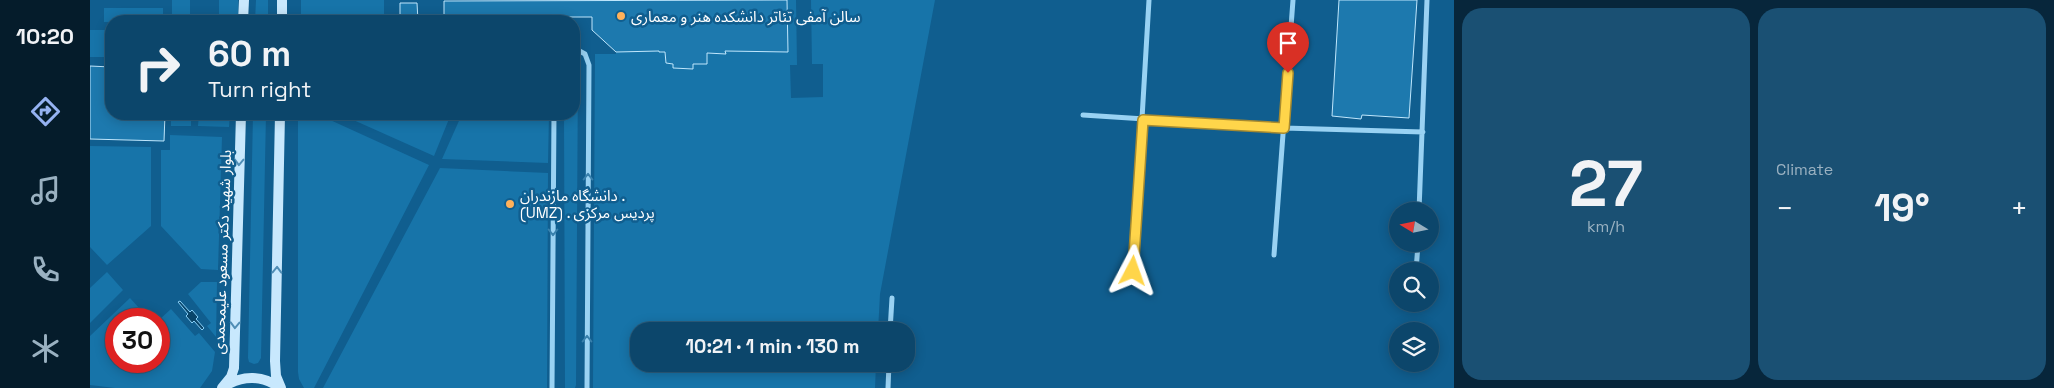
<!DOCTYPE html>
<meta charset="utf-8">
<style>
:root{--surface:#0c466b;--page:#1a5073;--text:#f1f3f6;--muted:#9ab1c1;--line:#2c5e7e;--accent:#95b2f1}
body{margin:0;font-family:"Space Grotesk","Noto Sans Arabic",sans-serif;background:var(--page);color:var(--text);height:100vh;display:flex;flex-direction:column;font-size:19px;white-space:nowrap}
*{box-sizing:border-box;margin:0}
p{font-size:16px;color:var(--muted)}
.icon{flex:none;width:28px;height:28px;fill:none;stroke:currentColor;stroke-width:2;stroke-linecap:round;stroke-linejoin:round}
.map{position:relative;flex:1;overflow:hidden}
.details{display:flex;flex-direction:column;gap:8px;padding:8px;background:#07263b;width:600px}
.details>*{flex:none}
.hud{position:absolute;left:15px;top:15px;width:475px;height:105px;border-radius:20px;box-shadow:0 2px 12px #0003,0 0 0 1px var(--line);background:#0c466b;color:var(--text);overflow:hidden}
.needle{width:32px;rotate:280deg}
.controls{position:absolute;left:1299px;top:202px;display:grid;gap:10px}
.controls a{display:grid;place-items:center;width:50px;height:50px;border-radius:50%;background:var(--surface);box-shadow:0 2px 12px #0003,0 0 0 1px var(--line);font-size:25px}
.speed{position:absolute;left:15px;top:308px;display:flex;gap:10px;font-size:25px;font-weight:700;text-align:center}
.speed>*{display:grid;place-content:center;width:65px;height:65px;border-radius:50%;background:var(--surface);box-shadow:0 2px 12px #0003,0 0 0 1px var(--line);line-height:1}
.speed .limit{border:8px solid #d22;background:#fff;color:#111}
.pin{position:absolute;display:grid;place-items:center;width:42px;height:42px;color:#fff;margin:-51px -21px;border-radius:50% 50% 50% 0;rotate:-45deg;box-shadow:0 0 5px #0007}
.pin .icon{rotate:45deg}
.me{position:absolute;width:55px;margin:-28px;rotate:4deg;stroke-linejoin:round;filter:drop-shadow(0 0 4px #0008)}
.turn{display:flex;align-items:center;gap:18px;height:105px;padding:0 20px;font-size:22px}
.turn .icon{width:65px;height:65px;stroke-width:2.5}
.turn b{display:block;font-size:35px;line-height:42px}
.big{font-size:38px;font-weight:700;line-height:1.1}
.details .card{flex:1;display:flex;flex-direction:column;justify-content:center;gap:8px;min-width:0;padding:0 18px;border-radius:20px;background:var(--page)}
.details .dial{align-items:center;gap:0}
.dial b{font-size:65px;line-height:1}
.heat{display:flex;justify-content:space-between;align-items:center;font-size:28px;direction:ltr}
.details .tiles{flex:1;display:grid;gap:8px;grid-template-columns:repeat(2,1fr)}
.trip{position:absolute;left:540px;top:322px;width:285px;height:50px;border-radius:20px;background:var(--surface);box-shadow:0 2px 12px #0003,0 0 0 1px var(--line);font-weight:700;line-height:50px;text-align:center}
main{display:flex;flex:1;min-height:0}
.menu{display:flex;flex-direction:column;width:90px;justify-content:space-around;align-items:center;background:#051c2b;color:var(--muted)}
.menu .icon{width:35px;height:35px}
.menu .current{color:var(--accent)}
.menu b{font-size:22px;color:var(--text)}
.map>svg:first-child{display:block}
.green{fill:#1774a9}
.water{fill:#09456a;stroke:#8ad0f7}
.building{fill:#1d79ae;stroke:#c0e7fd}
.lines{fill:none;stroke-linecap:round;stroke-linejoin:round}
.street{stroke:#99d2f3;stroke-width:5}
.secondary{stroke:#c8e8fd;stroke-width:10}
.oneway{stroke:#508eb6}
.oneway2{stroke:#3981ad}
.route-casing{stroke:#a68a30;stroke-width:12}
.route{stroke:#ffd54a;stroke-width:9}
.poi-dot{fill:#ffb15a;stroke:#105e8f;stroke-width:2}
.labels{text-anchor:middle;dominant-baseline:central;stroke-width:5;stroke-linejoin:round;paint-order:stroke}
.poi-label{font-size:15px;fill:#fff;stroke:#105e8f;text-anchor:start}
.street-label{font-size:15px;fill:#fff;stroke:#105e8f}
</style>
<main>
<nav class="menu">
<b>10:20</b>
<svg class="icon current" aria-label="directions" viewBox="0 0 24 24"><path d="M12 3l9 9-9 9-9-9zM9 14v-3h6M13 9l2 2-2 2"/></svg>
<svg class="icon" aria-label="music" viewBox="0 0 24 24"><path d="M9 18V5l10-2v13"/><circle cx="6" cy="18" r="3"/><circle cx="16" cy="16" r="3"/></svg>
<svg class="icon" aria-label="phone" viewBox="0 0 24 24"><path d="M5 4h4l2 5-3 2q2 4 5 5l2-3 5 2v4C11 20 4 13 5 4z"/></svg>
<svg class="icon" aria-label="climate" viewBox="0 0 24 24"><path d="M12 3v18M4 7l16 10M4 17L20 7"/></svg>
</nav>
<div class="map">
<svg width="1364" height="388" viewBox="0 0 1364 388">
<rect width="100%" height="100%" fill="#105e8f"/>
<!-- green -->
<path class="green" d="M82,0H100V21H82Z
M129,0H148V21H129Z
M166,0H178V21H165Z
M211,0H294V21H211Z
M697,0H706L707,65H700L701,98L733,97V64H722L721,0H845L790,294L788,331H549V364H786L785,388H503L505,54H526V52L568,27L569,52H575L576,63L583,64L584,68L602,69L603,64H617V53L635,54V38L662,51L698,52Z
M14,8H73V21L14,22Z
M0,30H21V57H0Z
M484,62L488,69L486,385L485,388H475L474,114H484Z
M81,114H101V126H81Z
M109,114H140L139,127L108,126Z
M163,114H176L171,358L168,363L164,364L159,362L158,358Z
M208,114H227L339,165L224,388H214L209,379L208,372Z
M250,114H361L344,156Z
M372,114H459L458,163L352,159Z
M80,135L132,137L128,270L111,269L71,226V150H80Z
M0,146L61,147V226L17,265L0,247Z
M350,168L458,173L457,388H233Z
M17,272L33,290L0,323V288Z
M111,282H127L126,337L117,326L121,323L98,294Z
M40,298L59,319H26V361H69V320L81,309L105,336L109,333L125,352L122,371L110,388H25L0,385V336Z"/>
<!-- water -->
<path class="water" d="M90,301L100,312L102,310L108,317L106,319L114,328L112,330L104,321L102,323L96,316L98,314L88,302Z"/>
<!-- building -->
<path class="building" d="M697,0L698,52L635,51L636,54L617,53V64H603V69L583,68V64L576,63L575,52H569V51L526,52L502,30V17H464V21H354V1Z
M1249,0H1327L1319,118L1272,115L1271,119L1242,116Z
M310,3H327L328,21H310Z
M0,66L21,67V114H75L74,141L0,139Z"/>
<g class="lines">
<!-- street -->
<path class="street" d="M484,48L495,54L499,65L497,388
M993,115L1194,128L1333,132
M1329,211L1337,0
M1184,255L1203,0
M1043,271L1059,0
M1326,271L1328,244
M800,331L802,298
M462,388L464,114
M798,388L799,364"/>
<!-- secondary -->
<path class="secondary" d="M153,21L154,0
M192,21V0
M190,114L185,361L186,376L191,388
M135,386C153,375 173,375 190,388
M132,388L141,377L144,368L151,114"/>
</g>
<!-- one-way arrows -->
<defs><path id="oneway-chevron" d="M-2-3.5L2.5 0L-2 3.5" fill="none" stroke-width="1.6" stroke-linecap="round" stroke-linejoin="round" transform="scale(1.25)"/></defs>
<g class="oneway">
<use href="#oneway-chevron" transform="translate(149 162) rotate(92)"/>
<use href="#oneway-chevron" transform="translate(187 270) rotate(-89)"/>
<use href="#oneway-chevron" transform="translate(145 325) rotate(92)"/>
</g>
<g class="oneway2">
<use href="#oneway-chevron" transform="translate(498 177) rotate(-90)"/>
<use href="#oneway-chevron" transform="translate(463 232) rotate(90)"/>
<use href="#oneway-chevron" transform="translate(497 339) rotate(-90)"/>
</g>
<g class="lines">
<!-- route casing -->
<g class="route-casing">
<path id="route" d="M1043,271L1053,120L1194,128L1198,73"/>
</g>
<!-- route -->
<use href="#route" class="route"/>
</g>
<!-- markers -->
<g class="poi-dot">
<circle cx="531" cy="16" r="5"/>
<circle cx="420" cy="204" r="5"/>
</g>
<g class="labels">
<!-- poi labels -->
<g class="poi-label">
<text x="541" y="16">سالن آمفی تئاتر دانشکده هنر و معماری</text>
<text x="430" y="195">دانشگاه مازندران .<tspan x="430" dy="17">(UMZ) . پردیس مرکزی</tspan></text>
</g>
<!-- street labels -->
<g class="street-label">
<text transform="translate(132 252) rotate(-88)">بلوار شهید دکتر مسعود علیمحمدی</text>
</g>
</g>
</svg>
<div class="controls">
<a><svg class="needle" viewBox="-14 -14 28 28"><path d="M0-13l5 13h-10z" fill="#e53935"/><path d="M0 13l5-13h-10z" fill="#9ab1c1"/></svg></a>
<a><svg class="icon" aria-label="search" viewBox="0 0 24 24"><circle cx="10" cy="10" r="6"/><path d="M15 15l6 6"/></svg></a>
<a><svg class="icon" aria-label="layers" viewBox="0 0 24 24"><path d="M12 4l9 5-9 5-9-5zM3 14l9 5 9-5"/></svg></a>
</div>
<div class="speed"><div class="limit">30</div></div>
<div class="pin" style="left:1198px;top:73px;background:#d93025"><svg class="icon" aria-label="arrive" viewBox="0 0 24 24"><path d="M6 21V4h12l-3 4 3 4H6"/></svg></div>
<svg class="me" style="left:1043px;top:271px" viewBox="-20 -20 40 40"><path d="M0-17L14 15 0 8-14 15z" fill="#ffd54a" stroke="#fff" stroke-width="4"/></svg>
<div class="trip">10:21 · 1 min · 130 m</div>
<div class="hud">
<div class="turn"><svg class="icon" aria-label="right" viewBox="0 0 24 24"><path d="M7 20v-9h11M14 6l5 5-5 5"/></svg><div><b>60 m</b>Turn right</div></div>
</div>
</div>
<section class="details">
<div class="tiles">
<div class="card dial"><b>27</b><p>km/h</p></div>
<div class="card"><p>Climate</p>
<div class="heat"><a>−</a><b class="big">19°</b><a>+</a></div>
</div>
</div>
</section>
</main>
